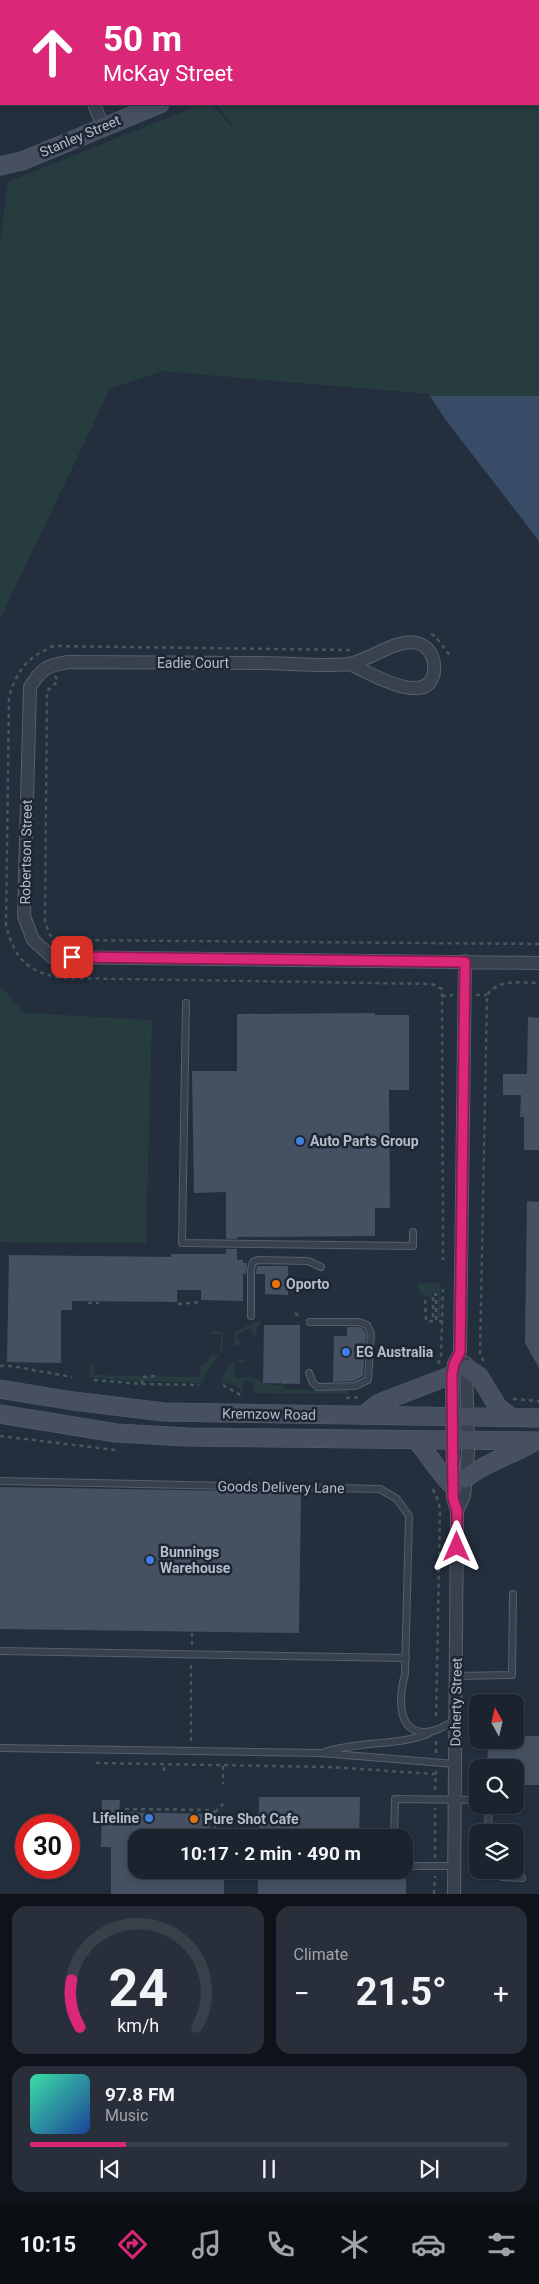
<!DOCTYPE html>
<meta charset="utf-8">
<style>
:root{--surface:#1b232e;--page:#282f3a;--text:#f1f3f6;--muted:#a0a4aa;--line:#39404a;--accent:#db2777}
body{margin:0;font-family:Roboto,sans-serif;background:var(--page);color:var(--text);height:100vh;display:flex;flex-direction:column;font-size:19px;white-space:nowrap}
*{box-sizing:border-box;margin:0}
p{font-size:16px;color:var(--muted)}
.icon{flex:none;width:28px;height:28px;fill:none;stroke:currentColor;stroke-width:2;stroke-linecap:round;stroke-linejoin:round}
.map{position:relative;height:1894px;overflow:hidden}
.panel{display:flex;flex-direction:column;gap:12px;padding:12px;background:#0f1319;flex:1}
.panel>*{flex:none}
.guide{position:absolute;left:0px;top:0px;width:540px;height:105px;box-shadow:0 2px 8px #0003,0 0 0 1px var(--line);background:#db2777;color:#fff;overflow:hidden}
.needle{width:32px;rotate:352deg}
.controls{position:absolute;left:469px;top:1694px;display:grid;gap:10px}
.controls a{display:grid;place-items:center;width:55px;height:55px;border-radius:10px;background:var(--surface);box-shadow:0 2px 8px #0003,0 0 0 1px var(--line);font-size:25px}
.speed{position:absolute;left:15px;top:1814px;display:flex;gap:10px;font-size:25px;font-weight:700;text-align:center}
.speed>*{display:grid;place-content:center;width:65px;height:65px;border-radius:50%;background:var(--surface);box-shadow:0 2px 8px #0003,0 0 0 1px var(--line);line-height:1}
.speed .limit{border:8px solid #d22;background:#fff;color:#111}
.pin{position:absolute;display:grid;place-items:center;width:42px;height:42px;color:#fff;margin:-21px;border-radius:10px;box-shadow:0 2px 8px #0006}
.me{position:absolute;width:55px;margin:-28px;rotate:0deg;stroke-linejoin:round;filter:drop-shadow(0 0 4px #0008)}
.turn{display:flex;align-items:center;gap:18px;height:105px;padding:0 20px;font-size:22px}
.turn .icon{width:65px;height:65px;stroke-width:2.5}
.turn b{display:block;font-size:35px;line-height:42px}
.big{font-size:38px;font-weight:700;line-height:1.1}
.panel .tile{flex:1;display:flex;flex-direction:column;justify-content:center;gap:8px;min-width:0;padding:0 18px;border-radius:15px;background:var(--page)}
.panel .dial{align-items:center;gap:0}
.dial svg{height:130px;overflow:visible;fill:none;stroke:var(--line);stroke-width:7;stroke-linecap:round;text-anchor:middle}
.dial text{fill:var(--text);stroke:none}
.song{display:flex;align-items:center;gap:15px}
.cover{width:60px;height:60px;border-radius:8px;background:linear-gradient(135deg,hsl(160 70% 55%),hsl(220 70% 35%))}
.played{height:5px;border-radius:2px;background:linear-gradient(90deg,var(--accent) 20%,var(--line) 20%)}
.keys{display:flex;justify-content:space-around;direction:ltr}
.heat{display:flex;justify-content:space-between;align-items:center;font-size:28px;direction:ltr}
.panel .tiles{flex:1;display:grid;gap:12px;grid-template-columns:1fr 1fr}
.tile:last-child{grid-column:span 2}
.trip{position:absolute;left:128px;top:1829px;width:285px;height:50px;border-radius:15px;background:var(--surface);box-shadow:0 2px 8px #0003,0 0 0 1px var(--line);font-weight:700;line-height:50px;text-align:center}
.dock{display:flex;height:80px;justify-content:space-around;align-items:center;background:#0b0e12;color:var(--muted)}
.dock .icon{width:35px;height:35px}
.dock .selected{color:var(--accent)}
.dock b{font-size:22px;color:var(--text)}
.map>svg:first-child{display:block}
.green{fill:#263c3f}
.water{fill:#394c67}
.building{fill:#455162}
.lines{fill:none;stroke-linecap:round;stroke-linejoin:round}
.lane-casing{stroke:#565f6c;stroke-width:8}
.street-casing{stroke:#565f6c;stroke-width:14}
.secondary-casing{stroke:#565f6c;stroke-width:19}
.path{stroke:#44595c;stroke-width:2.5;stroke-dasharray:4 4;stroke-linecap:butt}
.lane{stroke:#38414e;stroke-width:6}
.street{stroke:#38414e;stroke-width:12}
.secondary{stroke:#465061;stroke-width:18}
.route-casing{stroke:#8e194d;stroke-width:12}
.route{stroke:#db2777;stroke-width:9}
.shop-dot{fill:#3f7fe0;stroke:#1d2633;stroke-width:2}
.food-dot{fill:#e8710a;stroke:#1d2633;stroke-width:2}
.labels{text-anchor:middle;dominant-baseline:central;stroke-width:5;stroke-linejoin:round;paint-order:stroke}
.street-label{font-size:14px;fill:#b4bcc9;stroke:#1d2633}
.poi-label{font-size:14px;font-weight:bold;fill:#b4bcc9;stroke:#1d2633;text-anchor:start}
</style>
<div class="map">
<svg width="539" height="1894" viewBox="0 0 539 1894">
<rect width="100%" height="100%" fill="#242f3e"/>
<!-- green -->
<path class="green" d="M144,0H331L328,1Z
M452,0H539V396H430L428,394L162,371L110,389L0,619V243L8,182L202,104H211L238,134L217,104H539V1H448Z
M0,986L25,1013L152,1020L146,1243L0,1242Z
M421,1283H438L441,1285L440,1319H437L438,1292H432V1298L419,1292L418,1285Z
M260,1320L261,1323L257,1328L256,1337L250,1328L236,1335L241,1345L235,1346L234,1332Z
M212,1331L223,1332C226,1362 206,1362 203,1383L121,1380L90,1377V1366L93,1364L94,1375L200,1377V1366L207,1363L210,1355H220L221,1334H210Z
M243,1359L246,1362H235V1378H253L269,1385H284V1389L337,1391L349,1389V1394L254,1393V1381H243V1392L234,1385L222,1382C223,1370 230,1361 243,1359Z"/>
<!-- water -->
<path class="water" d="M430,396H539V541L445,419Z"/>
<!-- building -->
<path class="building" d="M375,1013V1015H409V1090H389L390,1208H375V1236L237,1237V1239H226V1192L194,1193L192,1071H237V1014Z
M528,1017L539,1018V1150H524V1117H520L521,1095H503V1074H527Z
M527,1201L539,1202V1368L525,1343Z
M226,1249H237V1260H243V1263H247L246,1274H243V1301L201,1300V1290H177V1302L72,1301V1310H61V1363L7,1362L9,1255L171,1257V1254H226Z
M257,1266H288V1295L265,1294V1274H256Z
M264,1325H300V1384L263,1383Z
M347,1327H359L363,1329L366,1334L363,1376L354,1381L333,1382L334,1336H347Z
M0,1487L301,1492L299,1633L0,1629Z
M515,1736H539V1785H515V1768H487L488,1740H515Z
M259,1797H360L359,1838H259Z
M102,1800H120L119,1812L210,1814V1838H136V1870H224V1894H111V1847H101Z
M258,1870H359V1878L406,1879V1894H258Z"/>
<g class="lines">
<!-- lane casing -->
<g class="lane-casing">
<path id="lane" d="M186,1003L182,1243L413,1246V1232
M251,1316V1269L253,1262L258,1260L308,1261L321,1267
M309,1373L313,1383L318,1387L355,1386L368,1380L371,1333L367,1325L359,1322H310
M0,1481L380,1489L397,1499L409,1516L405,1674C400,1692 395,1730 423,1732C434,1733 445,1726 455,1720
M0,1651L406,1658
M456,1676L512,1675L513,1594
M0,1748L321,1753L455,1764
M325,1752C359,1741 396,1746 428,1734
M488,1832L489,1805
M394,1838L395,1799L478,1800
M404,1866H454
M491,1870L502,1877L522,1878"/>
</g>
<!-- street casing -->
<g class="street-casing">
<path id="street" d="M0,6H1
M94,104L103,127
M350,664C368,672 424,706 433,676C437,663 431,646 417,643C396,638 369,661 349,664C323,667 288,663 261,663C197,663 133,662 68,662C46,666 42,668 30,687L24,916L33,940L52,957L539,963
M457,1511L464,1496L468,1453L466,1363
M454,1894L457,1511L453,1497L452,1375L454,1364L460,1352L465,961"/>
</g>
<!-- secondary casing -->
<g class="secondary-casing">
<path id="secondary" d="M414,1L417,0
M0,166L22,161L160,104
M468,1369L479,1376L498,1407L511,1417
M0,1389L73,1401L164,1412L539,1418
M0,1414L116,1433L187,1437L539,1441
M364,1415L379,1403L452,1375
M416,1440C429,1455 438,1472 453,1486
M466,1478C486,1462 510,1456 532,1443"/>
</g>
<!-- path -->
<path class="path" d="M431,634L435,636L451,657
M350,650L54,646C27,657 17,670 9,697L6,925C15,959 26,971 61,978L432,984L442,989L443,1260
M55,676L58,681L47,691L45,922L50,935L62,940L539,944
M476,995H487
M442,996L453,995
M425,1300L426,1321H433V1294H436V1321H442
M88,1303H99
M178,1304L200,1302
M295,1313L299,1316
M484,1361L480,1355L487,995C500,978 519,983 539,983
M438,1364L441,1356L443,1289
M0,1366H11L72,1377
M94,1380L142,1384L199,1385
M142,1384V1377L156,1376
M285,1384V1373
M223,1385L244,1397
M346,1398L361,1397
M513,1399L539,1401
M0,1436L116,1450
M433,1489L439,1503L440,1512L436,1720
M192,1645V1632
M191,1741V1663
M436,1753V1741
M96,1763L328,1767L436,1774
M223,1766V1784
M164,1771V1765
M435,1790L436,1771
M125,1809L211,1810L215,1812V1838
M215,1812L223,1804
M435,1858V1808
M434,1894L435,1876"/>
<!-- lane -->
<use href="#lane" class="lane"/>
<!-- street -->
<use href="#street" class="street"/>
<!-- secondary -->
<use href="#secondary" class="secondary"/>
</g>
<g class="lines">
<!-- route casing -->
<g class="route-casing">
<path id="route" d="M72,957L465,962L460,1352L454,1364L452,1375L453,1498L457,1511V1547"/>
</g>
<!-- route -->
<use href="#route" class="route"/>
</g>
<!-- markers -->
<g class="shop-dot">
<circle cx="300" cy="1141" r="5"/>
<circle cx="346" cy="1352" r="5"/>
<circle cx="150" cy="1560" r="5"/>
<circle cx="149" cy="1818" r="5"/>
</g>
<g class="food-dot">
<circle cx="276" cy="1284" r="5"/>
<circle cx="194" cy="1819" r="5"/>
</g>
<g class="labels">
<!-- street labels -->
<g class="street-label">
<text transform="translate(80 136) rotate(-23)">Stanley Street</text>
<text x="193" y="663">Eadie Court</text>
<text transform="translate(26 852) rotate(-89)">Robertson Street</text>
<text transform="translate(269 1414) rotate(1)">Kremzow Road</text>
<text transform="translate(281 1487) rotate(1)">Goods Delivery Lane</text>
<text transform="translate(456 1702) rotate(-89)">Doherty Street</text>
</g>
<!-- poi labels -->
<g class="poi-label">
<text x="310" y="1141">Auto Parts Group</text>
<text x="286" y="1284">Oporto</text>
<text x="356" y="1352">EG Australia</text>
<text x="160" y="1552">Bunnings<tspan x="160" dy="16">Warehouse</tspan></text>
<text x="139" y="1818" text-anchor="end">Lifeline</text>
<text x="204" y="1819">Pure Shot Cafe</text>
</g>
</g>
</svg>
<div class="controls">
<a><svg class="needle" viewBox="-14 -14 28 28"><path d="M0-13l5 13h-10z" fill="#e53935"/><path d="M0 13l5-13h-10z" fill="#a0a4aa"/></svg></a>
<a><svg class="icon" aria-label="search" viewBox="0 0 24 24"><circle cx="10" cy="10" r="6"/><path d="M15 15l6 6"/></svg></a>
<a><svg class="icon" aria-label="layers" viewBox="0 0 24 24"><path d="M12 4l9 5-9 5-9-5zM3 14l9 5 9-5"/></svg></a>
</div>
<div class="speed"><div class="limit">30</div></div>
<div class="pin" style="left:72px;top:957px;background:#d93025"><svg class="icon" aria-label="arrive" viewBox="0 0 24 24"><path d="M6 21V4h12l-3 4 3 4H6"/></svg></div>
<svg class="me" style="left:457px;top:1547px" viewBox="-20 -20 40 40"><path d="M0-17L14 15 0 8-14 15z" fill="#db2777" stroke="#fff" stroke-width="4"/></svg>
<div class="trip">10:17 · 2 min · 490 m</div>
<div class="guide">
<div class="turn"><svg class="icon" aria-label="ahead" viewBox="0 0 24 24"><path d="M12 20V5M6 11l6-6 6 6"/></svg><div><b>50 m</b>McKay Street</div></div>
</div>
</div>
<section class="panel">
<div class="tiles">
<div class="tile dial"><svg viewBox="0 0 100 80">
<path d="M14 69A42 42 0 1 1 86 69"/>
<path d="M14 69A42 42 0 0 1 9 40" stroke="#db2777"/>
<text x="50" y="56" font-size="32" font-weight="700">24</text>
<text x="50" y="72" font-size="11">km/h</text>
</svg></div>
<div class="tile"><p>Climate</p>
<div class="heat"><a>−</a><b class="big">21.5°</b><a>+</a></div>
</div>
<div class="tile">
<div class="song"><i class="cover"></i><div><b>97.8 FM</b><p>Music</p></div></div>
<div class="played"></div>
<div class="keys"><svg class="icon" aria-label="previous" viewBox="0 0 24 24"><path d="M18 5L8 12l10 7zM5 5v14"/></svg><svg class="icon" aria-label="pause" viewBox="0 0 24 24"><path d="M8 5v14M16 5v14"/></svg><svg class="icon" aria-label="next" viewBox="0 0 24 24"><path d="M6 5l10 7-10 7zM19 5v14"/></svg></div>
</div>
</div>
</section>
<nav class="dock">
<b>10:15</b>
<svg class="icon selected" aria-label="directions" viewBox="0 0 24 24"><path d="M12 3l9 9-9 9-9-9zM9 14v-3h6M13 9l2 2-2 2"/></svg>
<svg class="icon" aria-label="music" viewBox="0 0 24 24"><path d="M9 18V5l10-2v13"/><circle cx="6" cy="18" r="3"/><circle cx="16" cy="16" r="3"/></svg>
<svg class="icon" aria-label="phone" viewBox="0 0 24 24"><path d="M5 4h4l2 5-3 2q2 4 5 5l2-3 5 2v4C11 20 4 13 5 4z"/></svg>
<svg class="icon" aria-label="climate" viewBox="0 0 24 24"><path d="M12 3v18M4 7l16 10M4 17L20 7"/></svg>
<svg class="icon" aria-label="car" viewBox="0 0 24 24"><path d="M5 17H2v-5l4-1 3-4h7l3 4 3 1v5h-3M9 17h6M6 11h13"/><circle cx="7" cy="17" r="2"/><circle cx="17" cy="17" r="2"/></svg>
<svg class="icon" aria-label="filters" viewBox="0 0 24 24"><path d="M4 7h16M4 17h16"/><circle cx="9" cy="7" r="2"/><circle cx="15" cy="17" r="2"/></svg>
</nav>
